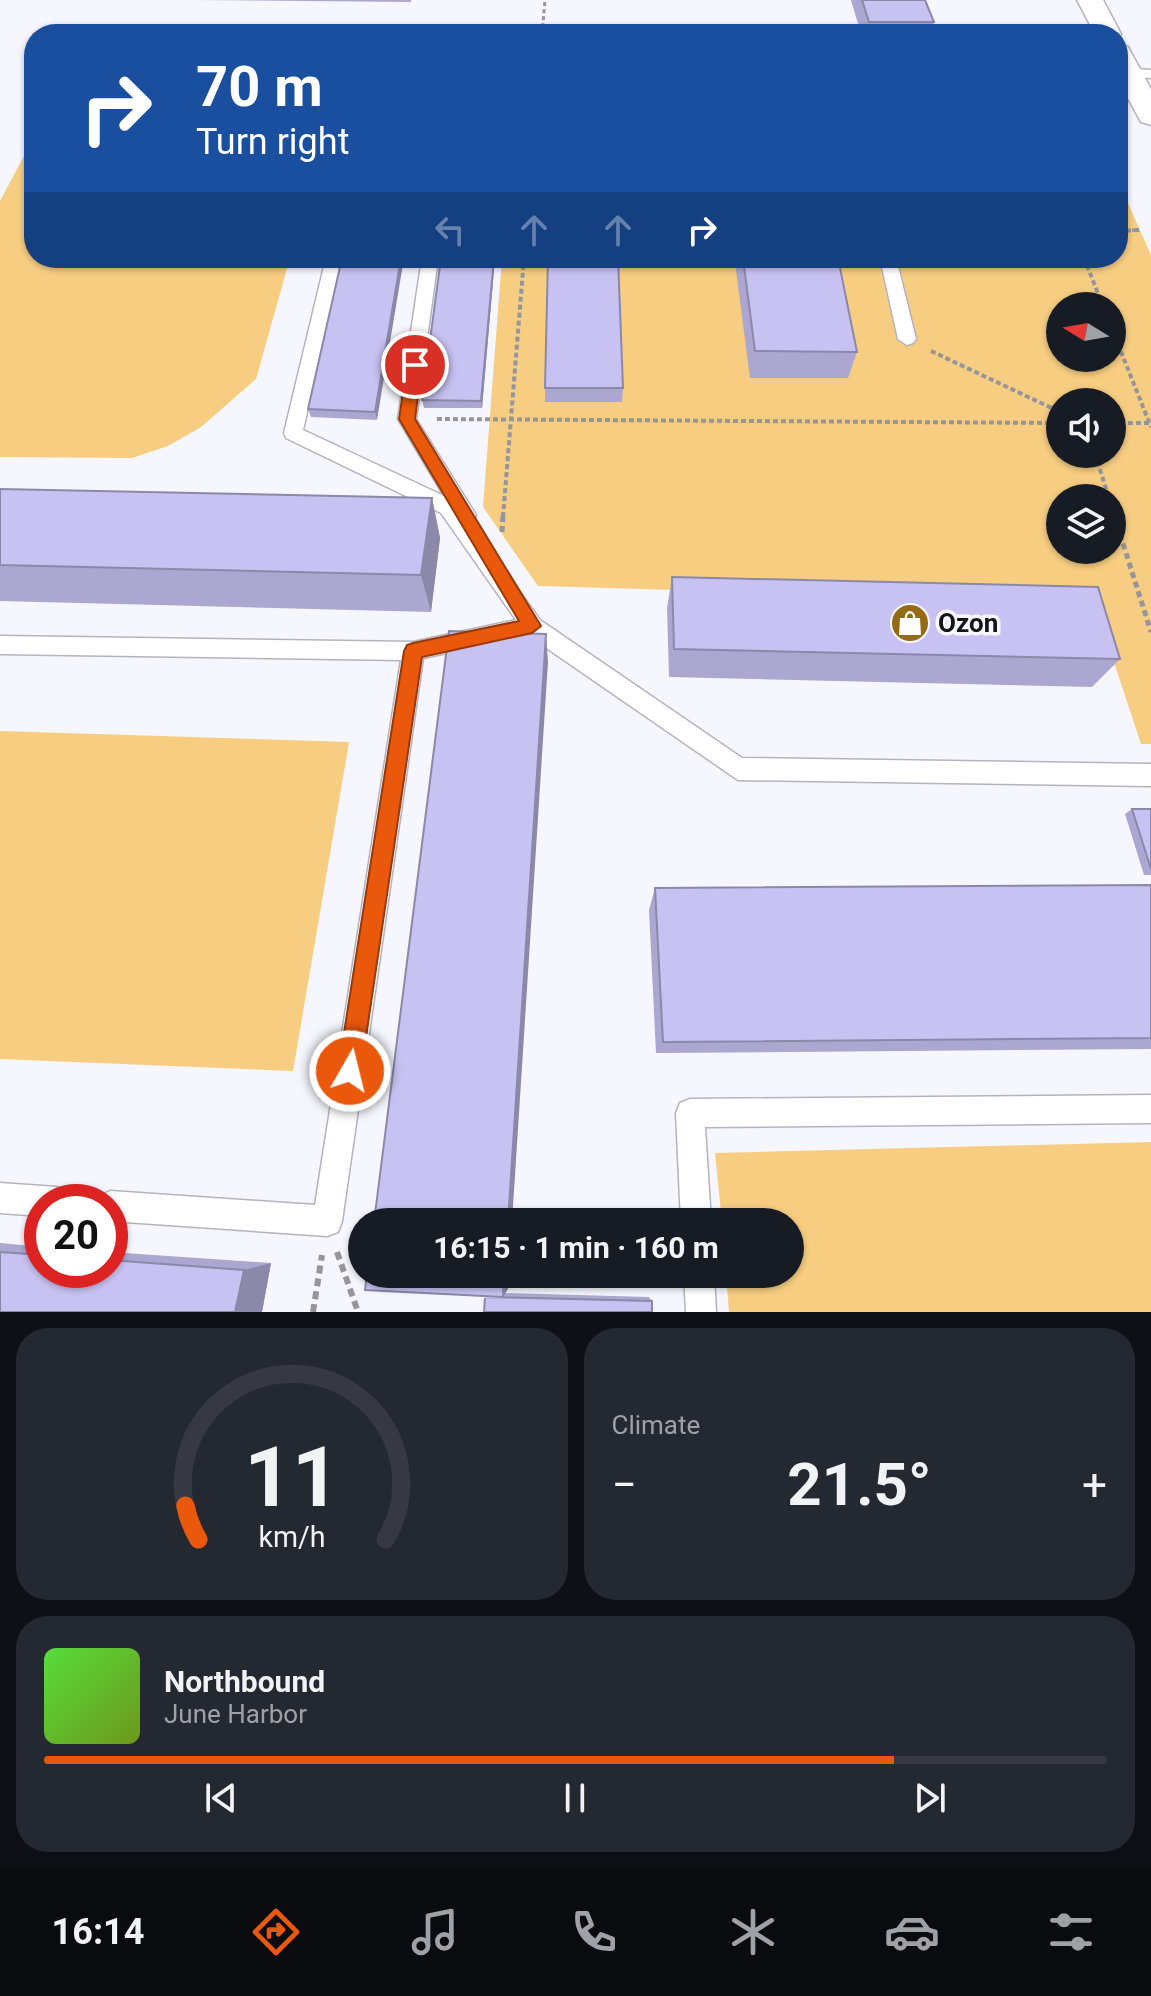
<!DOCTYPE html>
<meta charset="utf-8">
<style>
:root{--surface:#171b24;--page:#242831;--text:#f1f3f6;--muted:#9ea1a6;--line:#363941;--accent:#ea580c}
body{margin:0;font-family:Roboto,sans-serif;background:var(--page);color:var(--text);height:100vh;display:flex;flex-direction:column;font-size:30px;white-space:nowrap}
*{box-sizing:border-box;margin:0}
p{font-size:26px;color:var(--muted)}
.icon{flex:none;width:44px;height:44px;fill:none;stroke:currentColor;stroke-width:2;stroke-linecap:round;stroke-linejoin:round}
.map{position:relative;height:1312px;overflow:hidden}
.sheet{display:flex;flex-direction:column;gap:16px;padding:16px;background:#0d0f14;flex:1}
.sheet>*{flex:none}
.hud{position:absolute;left:24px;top:24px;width:1104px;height:244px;border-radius:32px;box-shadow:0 2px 6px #0004;background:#1a4fa0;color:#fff;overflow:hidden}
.needle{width:52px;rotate:281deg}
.buttons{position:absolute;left:1046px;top:292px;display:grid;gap:16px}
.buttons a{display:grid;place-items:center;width:80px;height:80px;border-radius:50%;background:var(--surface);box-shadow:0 2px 6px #0004;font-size:40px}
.speed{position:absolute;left:24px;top:1184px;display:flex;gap:16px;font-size:40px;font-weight:700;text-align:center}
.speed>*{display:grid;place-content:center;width:104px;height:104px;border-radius:50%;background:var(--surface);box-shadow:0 2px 6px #0004;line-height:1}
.speed .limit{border:12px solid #d22;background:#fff;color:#111}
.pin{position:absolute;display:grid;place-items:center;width:68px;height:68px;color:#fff;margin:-34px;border:4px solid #fff;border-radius:50%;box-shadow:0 2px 8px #0007}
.me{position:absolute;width:88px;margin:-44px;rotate:8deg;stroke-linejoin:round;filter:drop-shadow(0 0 6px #0008)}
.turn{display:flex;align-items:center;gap:28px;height:168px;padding:0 40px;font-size:36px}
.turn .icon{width:104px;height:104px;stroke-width:2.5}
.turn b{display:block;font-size:56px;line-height:68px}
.lanes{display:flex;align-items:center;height:76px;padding:0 40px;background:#0003;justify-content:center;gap:40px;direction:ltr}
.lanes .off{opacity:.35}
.big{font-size:60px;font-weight:700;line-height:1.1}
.sheet .card{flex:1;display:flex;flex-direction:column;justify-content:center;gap:12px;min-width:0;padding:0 28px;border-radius:32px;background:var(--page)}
.sheet .dial{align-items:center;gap:0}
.dial svg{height:208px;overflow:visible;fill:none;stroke:var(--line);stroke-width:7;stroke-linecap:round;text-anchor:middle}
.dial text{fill:var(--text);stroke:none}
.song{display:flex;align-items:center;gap:24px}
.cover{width:96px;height:96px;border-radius:12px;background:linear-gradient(135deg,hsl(110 70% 55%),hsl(80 70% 35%))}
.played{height:8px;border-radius:4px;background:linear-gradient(90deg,var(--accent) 80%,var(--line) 80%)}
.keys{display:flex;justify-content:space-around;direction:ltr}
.heat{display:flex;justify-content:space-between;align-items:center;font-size:44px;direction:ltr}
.sheet .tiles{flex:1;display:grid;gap:16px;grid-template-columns:1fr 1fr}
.card:last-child{grid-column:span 2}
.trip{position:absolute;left:348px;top:1208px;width:456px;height:80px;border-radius:40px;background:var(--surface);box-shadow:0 2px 6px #0004;font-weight:700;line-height:80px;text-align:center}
.tabs{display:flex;height:128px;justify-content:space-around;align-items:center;background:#090b0e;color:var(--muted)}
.tabs .icon{width:56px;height:56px}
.tabs .current{color:var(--accent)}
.tabs b{font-size:36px;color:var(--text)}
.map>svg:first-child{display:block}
.green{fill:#f7cd81;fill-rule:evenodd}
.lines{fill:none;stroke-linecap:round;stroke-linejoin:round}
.service-casing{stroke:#b4b3bf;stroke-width:3}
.tertiary-casing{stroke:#b4b3bf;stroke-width:3}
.path-far3{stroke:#95959b;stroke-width:3;stroke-dasharray:4 3;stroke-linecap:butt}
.path-far2{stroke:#95959b;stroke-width:4;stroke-dasharray:5 3;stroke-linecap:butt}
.path-far1{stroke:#95959b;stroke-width:5;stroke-dasharray:6 4;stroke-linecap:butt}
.path{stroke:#95959b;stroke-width:6;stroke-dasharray:8 5;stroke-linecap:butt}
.service{fill:#fff;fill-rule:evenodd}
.tertiary{fill:#fff;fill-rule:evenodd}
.wall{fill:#aba7d0}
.shaded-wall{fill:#8b88a9}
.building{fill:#c7c2f2;stroke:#8b88a9;stroke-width:2}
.route{fill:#ea580c;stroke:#983908;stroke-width:2}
.labels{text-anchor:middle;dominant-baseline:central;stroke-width:7;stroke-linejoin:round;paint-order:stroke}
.poi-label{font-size:26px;font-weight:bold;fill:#141418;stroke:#f6f6fe;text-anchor:start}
</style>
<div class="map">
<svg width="1151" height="1312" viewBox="0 0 1151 1312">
<rect width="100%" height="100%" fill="#f6f6fe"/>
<!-- green -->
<path class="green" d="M34,137V258H290L256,379L201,427L168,446L132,458L0,457V201Z
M1118,180L1151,255V744H1141L1094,602L538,586L483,507L502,258H1118ZM1060,306H1112V358H1060ZM1060,402H1112V454H1060ZM1060,498H1112V550H1060Z
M0,731L349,742L293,1071L0,1059Z
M1151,1142V1312H729L726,1274H790V1222H722L715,1153Z"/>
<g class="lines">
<!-- service casing -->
<g class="service-casing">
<path id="service" d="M1118,68L1151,70V78L1118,76Z
M326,258H342L303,430L444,496L398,419L422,258H438L416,419L476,515L470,522L540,620L742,758L1151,764V786L738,780L529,636L423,658L342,1221L338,1232L327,1236L110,1221V1202H97L100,1196L110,1191L315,1205L401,660L0,654V636L413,642L516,620L441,513L286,438L284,433Z
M880,258H896L916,339L913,343L907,345L898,339Z
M1151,1095V1123L705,1127L711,1222H681L676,1113L680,1103L690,1099Z
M0,1183L57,1187L67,1192L72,1202H42V1216L0,1213Z
M684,1274H714L716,1312H686Z"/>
</g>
<!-- tertiary casing -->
<g class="tertiary-casing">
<path id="tertiary" d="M1077,0H1103L1121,34L1118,39V34H1095Z
M1118,45L1128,47L1151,89V125L1141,122L1118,80Z"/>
</g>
<!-- path-far3 -->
<path class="path-far3" d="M542,34L545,0
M1118,231L1139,230"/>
<!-- path-far2 -->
<path class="path-far2" d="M1118,231L1139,230
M1084,258L1103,306
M1112,329L1151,427
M931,351L1060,412
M437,419L1060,423
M1112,423H1150
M1095,454L1109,498
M1112,508L1115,517
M503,517L524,258"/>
<!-- path-far1 -->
<path class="path-far1" d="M1114,515L1151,632
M502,532L503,515"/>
<!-- path -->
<path class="path" d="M337,1252L358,1312
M313,1312L322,1255"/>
<!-- service -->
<use href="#service" class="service"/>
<!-- tertiary -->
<use href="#tertiary" class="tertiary"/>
</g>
<!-- wall -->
<path class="wall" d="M197,0H411V2Z
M851,0H925L934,22L930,34H861Z
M342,258L377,420L311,417L308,409Z
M441,258H495L482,408H424L422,400Z
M548,258H838L857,352L848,378H750L735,263L619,262L623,388L622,402H545Z
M0,489L432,498L440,538L431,612L0,601Z
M672,577L1120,659L1092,687L669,677L667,608Z
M1132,809H1151V875H1144L1125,814Z
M1151,885V1049L656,1053L649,910L655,888Z
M0,1243L42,1247V1270H110V1252L271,1263L262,1312H0Z
M508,1289L505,1293L649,1297L652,1301L485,1297Z"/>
<!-- shaded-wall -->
<path class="shaded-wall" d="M401,258H404L377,420L375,412Z
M494,258H495L482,408L481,401Z
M432,498L440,538L431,612L421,575Z
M546,634L548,662L512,1222H508Z
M271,1263L262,1312H235L244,1270Z
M504,1274H509L508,1289L503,1297Z"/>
<!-- building -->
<path class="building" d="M862,0H925L934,22H869Z
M342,258H401L375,412L308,409Z
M441,258H494L481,401L422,400Z
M548,258H618L623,388H545Z
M743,258H838L857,352L755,351Z
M0,489L432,498L421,575L0,565Z
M672,577L1098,587L1120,659L674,649Z
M449,631L546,634L508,1222H374Z
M1132,809H1151V869Z
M1151,885V1038L663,1042L655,888Z
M0,1252L42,1255V1270H110V1260L244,1270L235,1312H0Z
M367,1274H504L503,1297L365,1290Z
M485,1297L652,1301V1312H484Z"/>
<!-- route -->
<path class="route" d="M415,360L422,365L415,419L541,626L532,633L422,657L361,1071L358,1079L350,1083L342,1079L338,1071L404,651L407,645L413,643L519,621L399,419L407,365Z"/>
<!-- icons -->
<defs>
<g id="shop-disc" transform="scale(2)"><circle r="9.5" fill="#926b13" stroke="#f6f6fe"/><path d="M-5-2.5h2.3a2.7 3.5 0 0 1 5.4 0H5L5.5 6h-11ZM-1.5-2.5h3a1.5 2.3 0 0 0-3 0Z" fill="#fff"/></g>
</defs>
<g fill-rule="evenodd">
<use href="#shop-disc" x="910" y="623"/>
</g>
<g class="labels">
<!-- poi labels -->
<g class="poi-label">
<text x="938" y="623">Ozon</text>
</g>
</g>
</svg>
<div class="buttons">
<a><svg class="needle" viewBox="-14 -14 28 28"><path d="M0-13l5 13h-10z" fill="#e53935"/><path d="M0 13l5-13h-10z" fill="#9ea1a6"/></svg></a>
<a><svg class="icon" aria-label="sound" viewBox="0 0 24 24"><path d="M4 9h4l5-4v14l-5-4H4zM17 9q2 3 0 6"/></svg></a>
<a><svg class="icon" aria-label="layers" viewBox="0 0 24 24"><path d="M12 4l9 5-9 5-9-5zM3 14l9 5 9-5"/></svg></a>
</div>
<div class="speed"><div class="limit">20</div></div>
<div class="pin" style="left:415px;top:365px;background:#d93025"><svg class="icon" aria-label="arrive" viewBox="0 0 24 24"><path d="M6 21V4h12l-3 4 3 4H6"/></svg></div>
<svg class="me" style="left:350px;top:1071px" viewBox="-20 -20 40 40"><circle r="17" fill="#ea580c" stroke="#fff" stroke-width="3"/><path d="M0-11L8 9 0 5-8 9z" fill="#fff"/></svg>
<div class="trip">16:15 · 1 min · 160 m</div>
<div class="hud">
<div class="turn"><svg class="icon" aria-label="right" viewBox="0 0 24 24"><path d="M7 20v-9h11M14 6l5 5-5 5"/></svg><div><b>70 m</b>Turn right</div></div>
<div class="lanes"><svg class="icon off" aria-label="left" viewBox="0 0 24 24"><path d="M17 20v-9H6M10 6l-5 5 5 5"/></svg><svg class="icon off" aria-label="ahead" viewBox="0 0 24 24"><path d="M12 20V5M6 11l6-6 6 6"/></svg><svg class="icon off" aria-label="ahead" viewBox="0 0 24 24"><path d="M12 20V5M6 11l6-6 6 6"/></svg><svg class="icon" aria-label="right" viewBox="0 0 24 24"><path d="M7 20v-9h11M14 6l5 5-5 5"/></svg></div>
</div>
</div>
<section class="sheet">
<div class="tiles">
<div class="card dial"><svg viewBox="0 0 100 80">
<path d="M14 69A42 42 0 1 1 86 69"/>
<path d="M14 69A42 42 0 0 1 9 56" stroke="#ea580c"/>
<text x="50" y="56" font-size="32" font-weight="700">11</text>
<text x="50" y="72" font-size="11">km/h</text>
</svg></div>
<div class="card"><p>Climate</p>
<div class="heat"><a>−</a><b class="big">21.5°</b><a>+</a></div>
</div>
<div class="card">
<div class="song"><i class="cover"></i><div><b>Northbound</b><p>June Harbor</p></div></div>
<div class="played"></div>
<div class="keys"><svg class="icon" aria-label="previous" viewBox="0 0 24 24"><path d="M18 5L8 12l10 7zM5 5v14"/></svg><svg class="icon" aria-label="pause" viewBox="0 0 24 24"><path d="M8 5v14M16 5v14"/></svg><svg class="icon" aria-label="next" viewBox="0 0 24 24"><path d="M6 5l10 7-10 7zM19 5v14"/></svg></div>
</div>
</div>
</section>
<nav class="tabs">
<b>16:14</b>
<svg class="icon current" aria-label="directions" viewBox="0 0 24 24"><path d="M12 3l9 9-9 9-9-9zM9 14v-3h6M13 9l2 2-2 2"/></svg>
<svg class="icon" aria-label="music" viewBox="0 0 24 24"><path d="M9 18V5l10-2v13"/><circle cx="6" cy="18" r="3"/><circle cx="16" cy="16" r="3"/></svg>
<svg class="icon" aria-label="phone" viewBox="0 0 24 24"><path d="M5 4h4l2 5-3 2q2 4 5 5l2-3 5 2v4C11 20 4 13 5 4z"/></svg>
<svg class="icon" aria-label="climate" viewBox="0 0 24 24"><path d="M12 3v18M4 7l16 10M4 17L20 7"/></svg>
<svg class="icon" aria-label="car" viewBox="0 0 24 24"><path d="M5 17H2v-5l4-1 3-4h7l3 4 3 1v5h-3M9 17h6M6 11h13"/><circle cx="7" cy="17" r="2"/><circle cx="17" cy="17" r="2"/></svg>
<svg class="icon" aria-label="filters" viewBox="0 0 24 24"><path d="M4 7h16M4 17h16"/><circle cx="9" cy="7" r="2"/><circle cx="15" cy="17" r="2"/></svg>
</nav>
